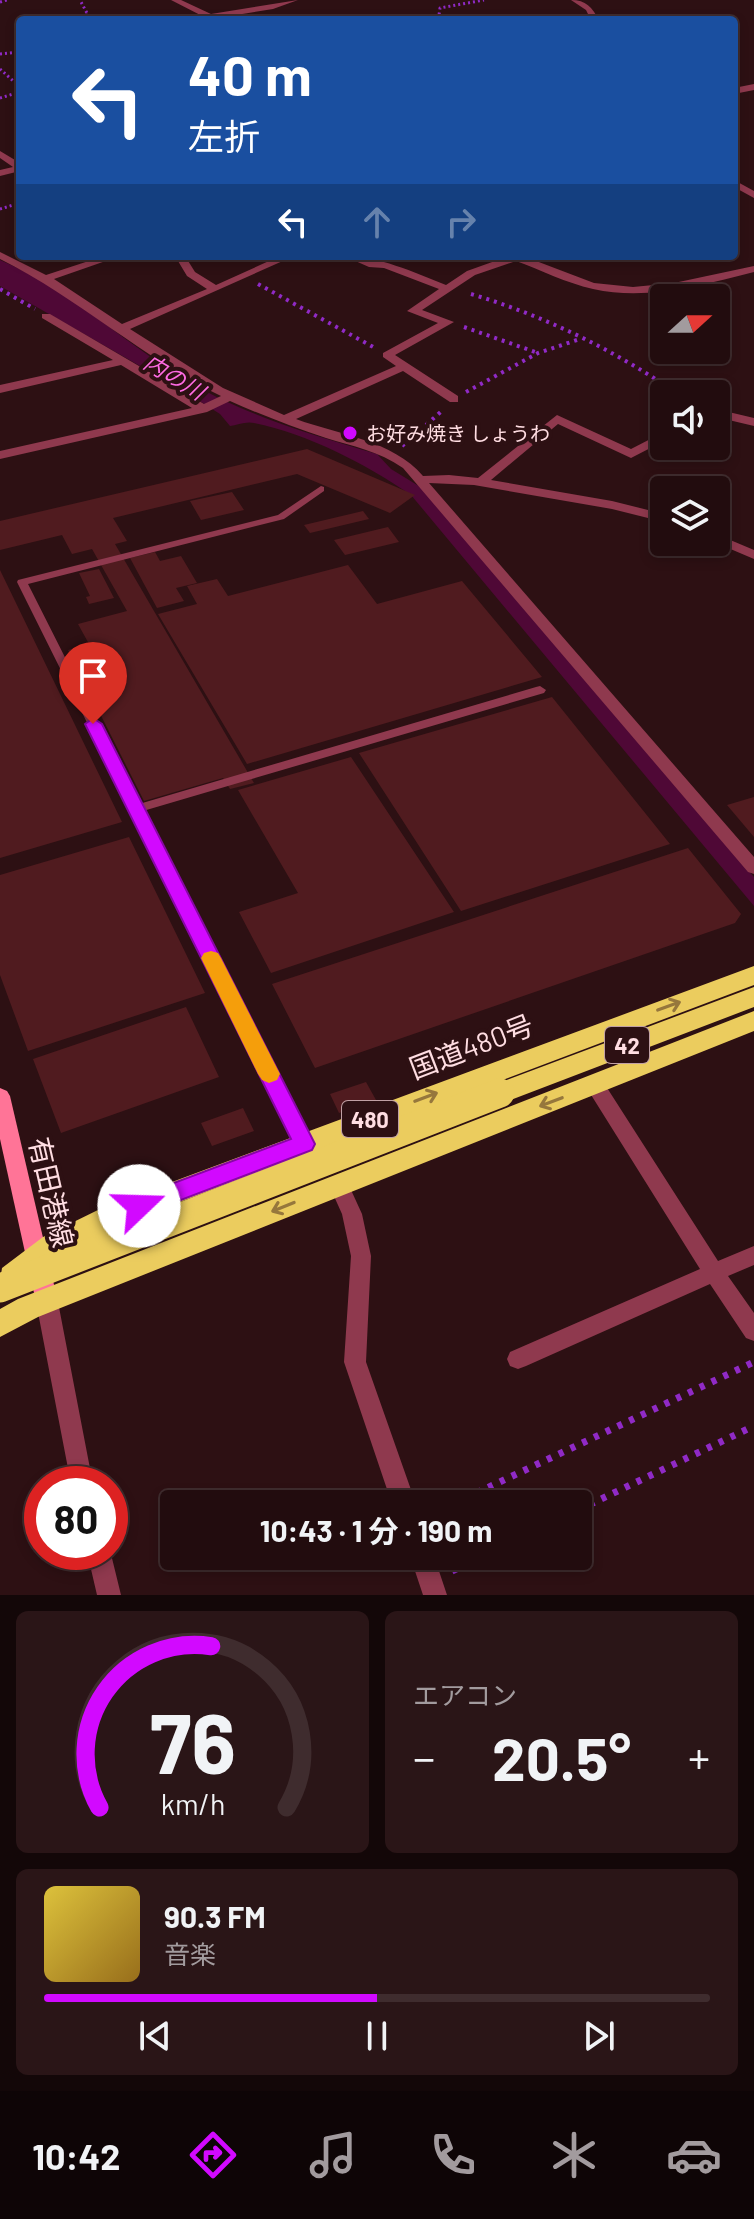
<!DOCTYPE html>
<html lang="ja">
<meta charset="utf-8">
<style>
:root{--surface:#220c0e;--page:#2a1517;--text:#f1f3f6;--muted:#a29b9e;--line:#3f2c2e;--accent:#d209ff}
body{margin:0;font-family:Barlow,"Noto Sans JP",sans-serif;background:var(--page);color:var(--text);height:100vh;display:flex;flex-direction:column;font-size:30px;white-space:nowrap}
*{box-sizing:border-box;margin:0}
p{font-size:26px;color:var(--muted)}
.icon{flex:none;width:44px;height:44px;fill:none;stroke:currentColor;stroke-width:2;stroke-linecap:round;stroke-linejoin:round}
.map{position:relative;height:1595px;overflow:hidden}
.sheet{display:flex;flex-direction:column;gap:16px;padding:16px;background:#130708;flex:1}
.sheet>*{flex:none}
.hud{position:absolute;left:16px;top:16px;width:722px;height:244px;border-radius:8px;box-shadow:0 4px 12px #0003,0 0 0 2px var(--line);background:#1a4fa0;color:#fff;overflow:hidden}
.needle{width:52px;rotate:69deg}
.buttons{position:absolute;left:650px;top:284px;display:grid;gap:16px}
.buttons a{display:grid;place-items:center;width:80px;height:80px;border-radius:8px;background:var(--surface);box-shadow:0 4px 12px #0003,0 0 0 2px var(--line);font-size:40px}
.speed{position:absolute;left:24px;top:1466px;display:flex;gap:16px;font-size:40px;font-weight:700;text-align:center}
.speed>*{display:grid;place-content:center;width:104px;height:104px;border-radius:50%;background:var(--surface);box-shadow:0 4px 12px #0003,0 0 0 2px var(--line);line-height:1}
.speed .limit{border:12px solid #d22;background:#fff;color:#111}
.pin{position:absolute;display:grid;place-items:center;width:68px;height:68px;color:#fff;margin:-82px -34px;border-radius:50% 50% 50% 0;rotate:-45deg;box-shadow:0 0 8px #0007}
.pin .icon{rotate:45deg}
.me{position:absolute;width:88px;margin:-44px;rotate:69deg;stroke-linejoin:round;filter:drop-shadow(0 0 6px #0008)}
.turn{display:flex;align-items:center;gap:28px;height:168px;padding:0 40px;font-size:36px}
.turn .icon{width:104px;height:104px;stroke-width:2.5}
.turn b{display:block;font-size:56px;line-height:68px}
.lanes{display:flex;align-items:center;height:76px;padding:0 40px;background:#0003;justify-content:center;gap:40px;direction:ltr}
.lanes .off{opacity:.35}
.big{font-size:60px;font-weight:700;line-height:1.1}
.sheet .tile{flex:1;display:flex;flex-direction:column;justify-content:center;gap:12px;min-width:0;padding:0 28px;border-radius:12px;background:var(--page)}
.sheet .dial{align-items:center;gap:0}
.dial svg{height:208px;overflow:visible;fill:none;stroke:var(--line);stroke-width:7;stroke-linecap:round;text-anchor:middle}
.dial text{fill:var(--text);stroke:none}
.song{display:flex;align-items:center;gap:24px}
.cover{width:96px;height:96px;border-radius:12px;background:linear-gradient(135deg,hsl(50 70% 55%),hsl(40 70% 35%))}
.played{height:8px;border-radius:4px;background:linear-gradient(90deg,var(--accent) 50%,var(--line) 50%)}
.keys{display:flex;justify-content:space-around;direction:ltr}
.heat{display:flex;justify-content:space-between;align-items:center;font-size:44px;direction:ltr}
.sheet .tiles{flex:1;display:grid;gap:16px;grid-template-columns:1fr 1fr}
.tile:last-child{grid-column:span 2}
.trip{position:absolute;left:160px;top:1490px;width:432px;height:80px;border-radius:8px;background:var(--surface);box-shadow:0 4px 12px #0003,0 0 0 2px var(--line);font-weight:700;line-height:80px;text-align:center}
.tabs{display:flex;height:128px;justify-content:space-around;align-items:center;background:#0e0506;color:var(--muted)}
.tabs .icon{width:56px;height:56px}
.tabs .selected{color:var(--accent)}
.tabs b{font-size:36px;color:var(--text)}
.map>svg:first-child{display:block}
.water{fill:#4f0836}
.building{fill:#501b1f}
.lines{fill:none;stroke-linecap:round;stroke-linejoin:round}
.path-far2{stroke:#902ac6;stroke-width:3;stroke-dasharray:2 3;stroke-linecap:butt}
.path-far1{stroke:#902ac6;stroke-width:4;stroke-dasharray:3 5;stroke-linecap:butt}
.path{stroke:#902ac6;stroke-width:7;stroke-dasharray:5 8;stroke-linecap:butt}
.service{fill:#8f394e;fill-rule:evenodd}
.minor{fill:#8f394e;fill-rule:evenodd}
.secondary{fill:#ff7497;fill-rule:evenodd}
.trunk{fill:#ebcc5e;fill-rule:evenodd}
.trunk-bridge{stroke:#ebcc5e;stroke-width:29}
.oneway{stroke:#96773c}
.route{fill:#d209ff;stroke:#8806a6;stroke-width:2}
.slow{fill:#f59e0b}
.poi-dot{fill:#d209ff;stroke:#2d1013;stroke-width:3}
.labels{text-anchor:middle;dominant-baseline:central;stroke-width:8;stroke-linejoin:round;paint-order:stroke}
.far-poi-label{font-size:20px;fill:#ffdde2;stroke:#2d1013;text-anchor:start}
.far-water-label{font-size:22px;font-style:italic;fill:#ff6be4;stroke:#2d1013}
.shield{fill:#2d1013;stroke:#c0a0a4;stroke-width:2}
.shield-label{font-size:22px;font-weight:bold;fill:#ffdde2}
.near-street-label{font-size:28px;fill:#ffdde2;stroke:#2d1013}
</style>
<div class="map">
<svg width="754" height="1595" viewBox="0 0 754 1595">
<rect width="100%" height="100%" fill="#2d1013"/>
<!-- water -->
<path class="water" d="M0,260C66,288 119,338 179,376C240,414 309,434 377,454L391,469L422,488L754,877V906L411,495C366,464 308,434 254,423C246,421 237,425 230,426L220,414L182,390L0,286Z"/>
<!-- building -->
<path class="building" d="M307,449L415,495L390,513L297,474L113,518L127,541L115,544L254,783L230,789L223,778L144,801L68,650L89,644L78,624L127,611L92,549L72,554L62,535L0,550V521Z
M232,492L244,510L201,520L190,501Z
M363,511L369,519L310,533L304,525Z
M388,527L399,542L345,555L334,540Z
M155,552L160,561L181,556L197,583L176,588L184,601L157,608L130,558Z
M348,565L377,604L462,581L542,677L247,764L158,614L197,604L187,586L217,579L228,596Z
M99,569L114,598L89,604L86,597L90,596L79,573Z
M0,570L122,822L0,858Z
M552,697L670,844L461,911L359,753Z
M351,757L454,912L271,973L239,912L298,893L238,790Z
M754,797V837L727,805Z
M129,837L205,993L28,1051L0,975V875Z
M688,848L741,914L735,923L315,1068L272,984Z
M186,1007L219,1077L61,1133L33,1059Z
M366,1082L376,1100L339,1113L330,1094Z
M243,1108L254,1131L212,1146L201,1123Z"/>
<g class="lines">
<!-- path-far2 -->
<path class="path-far2" d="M0,2L7,0
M61,20L88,15L80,0
M410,20L439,15L440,8L484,0
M0,54L20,52
M0,69L20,87
M0,98L20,92
M0,209L20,203"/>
<!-- path-far1 -->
<path class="path-far1" d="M258,284L375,348
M0,289L35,309
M471,294C545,316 614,350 678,394
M464,327L538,353
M466,392L538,353L580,339
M402,446L443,410"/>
<!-- path -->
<path class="path" d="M453,1504L754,1362
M578,1510L754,1426
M452,1571L483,1556"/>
<!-- service -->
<path class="service" d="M321,486L324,487V491L284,519L28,584L139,804L536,687L540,686L546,690L544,693L143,811L311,1144L309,1148L304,1150L299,1148L17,582L18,580L278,515Z"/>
<!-- minor -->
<path class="minor" d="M171,0H181L211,14L298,0L273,9L218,18L221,20H210Z
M571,0C586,0 592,7 599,20H591L586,10Z
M754,84V90L734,94V88Z
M0,151L20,163V171L0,176V170L13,167L0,158Z
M734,180L754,191V198L734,187Z
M0,252L46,275L104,256H120L54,279L122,324L207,289L187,276L175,256H185L195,272L216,285L280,256H294L130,329L223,388L284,415L396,366L383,357V353L438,323L407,311L439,289L384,268L369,267L344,256C379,256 413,272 446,285L467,271L509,256H523L594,283L633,287L674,283L754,266V272C702,285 647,301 593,289C566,283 541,270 516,261L475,275L422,310L454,322L395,355L458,396V402H450L403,371L296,419C339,435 392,440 423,476L449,475L478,478L557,415L631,449L664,432V441L631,458L558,424L491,480L612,501L664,514V522L612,509L474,485L429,483L754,857V874L748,872L403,468C379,451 352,446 326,438C293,427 261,415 230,401L207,412L0,459V451L192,408L121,365L0,393V385L113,360L42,318V314H50L204,404L221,396C143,358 78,298 0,259Z
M716,409L754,418V426L716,417Z
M716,534L754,550V559L714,542H716Z
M595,1077L602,1080L718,1261L754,1246V1265L728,1276L754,1313V1341L746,1338L710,1284L526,1366L518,1369L510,1366L507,1359L510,1352L700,1269L588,1090L586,1085L588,1080Z
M339,1177L346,1179L362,1214L371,1256L366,1362L416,1504H392L344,1362L351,1256L342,1214L329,1185L332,1179Z
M47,1293L54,1295L58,1302L93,1484H71L36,1302L40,1295Z
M110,1550L121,1595H97L87,1552Z
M410,1556H434L447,1595H423Z"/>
<!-- secondary -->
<path class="secondary" d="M0,1088L7,1091L10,1096L58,1302L54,1309L47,1311L40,1309L36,1302L0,1139Z"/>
<!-- trunk -->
<path class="trunk" d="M754,966V985L122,1224L63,1255L22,1286L12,1290L0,1282L2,1268L43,1237L102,1208Z
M754,987V1007L500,1104L491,1100L487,1093L491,1086Z
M754,1011V1031L38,1317L0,1337V1309L18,1299Z"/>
<!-- trunk-bridge -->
<path class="trunk-bridge" d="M0,1288L500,1093"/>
</g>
<!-- one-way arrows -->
<defs><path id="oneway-shaft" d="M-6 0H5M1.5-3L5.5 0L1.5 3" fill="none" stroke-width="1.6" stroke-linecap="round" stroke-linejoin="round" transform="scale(2)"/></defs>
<g class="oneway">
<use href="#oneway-shaft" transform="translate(669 1006) rotate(-20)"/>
<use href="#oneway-shaft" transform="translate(426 1097) rotate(-21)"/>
<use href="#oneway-shaft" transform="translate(551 1102) rotate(159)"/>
<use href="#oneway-shaft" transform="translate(283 1207) rotate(158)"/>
</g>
<!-- route -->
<path class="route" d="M93,718L102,724L315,1144L312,1150L139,1216L131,1213L128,1206L131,1199L291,1139L85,724Z"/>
<!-- slow -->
<path class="slow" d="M211,951L218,953L221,958L280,1074L277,1080L269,1083L262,1080L258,1074L201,958L204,953Z"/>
<!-- markers -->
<circle class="poi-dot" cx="350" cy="433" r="8"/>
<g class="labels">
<!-- far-poi labels -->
<g class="far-poi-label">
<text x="366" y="433">お好み焼き しょうわ</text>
</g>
<!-- far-water labels -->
<g class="far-water-label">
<text transform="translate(175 376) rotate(31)">内の川</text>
</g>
<!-- shield labels -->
<g class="shield">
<rect x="605" y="1027" width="44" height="36" rx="6"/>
<rect x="342" y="1101" width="56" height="36" rx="6"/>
</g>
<g class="shield-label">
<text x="627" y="1045">42</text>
<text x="370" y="1119">480</text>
</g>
<!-- near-street labels -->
<g class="near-street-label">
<text transform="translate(471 1046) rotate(-21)">国道480号</text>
<text transform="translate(52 1192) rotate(77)">有田港線</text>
</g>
</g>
</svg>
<div class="buttons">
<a><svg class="needle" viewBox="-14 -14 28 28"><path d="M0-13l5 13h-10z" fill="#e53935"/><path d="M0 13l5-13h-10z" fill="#a29b9e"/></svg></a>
<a><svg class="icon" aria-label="sound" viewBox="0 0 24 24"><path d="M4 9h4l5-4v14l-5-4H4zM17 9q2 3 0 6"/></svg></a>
<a><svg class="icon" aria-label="layers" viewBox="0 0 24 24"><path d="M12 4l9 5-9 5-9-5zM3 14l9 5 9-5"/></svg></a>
</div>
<div class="speed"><div class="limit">80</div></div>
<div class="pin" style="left:93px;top:724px;background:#d93025"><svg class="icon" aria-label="arrive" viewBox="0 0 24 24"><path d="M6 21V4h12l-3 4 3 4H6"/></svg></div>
<svg class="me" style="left:139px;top:1206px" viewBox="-20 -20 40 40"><circle r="19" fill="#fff"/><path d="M0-13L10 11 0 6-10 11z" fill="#d209ff"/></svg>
<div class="trip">10:43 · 1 分 · 190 m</div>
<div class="hud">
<div class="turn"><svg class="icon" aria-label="left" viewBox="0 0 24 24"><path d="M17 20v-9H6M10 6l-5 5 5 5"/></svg><div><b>40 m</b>左折</div></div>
<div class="lanes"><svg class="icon" aria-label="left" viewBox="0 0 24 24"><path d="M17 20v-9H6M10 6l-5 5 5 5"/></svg><svg class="icon off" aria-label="ahead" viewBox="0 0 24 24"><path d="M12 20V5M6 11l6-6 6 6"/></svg><svg class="icon off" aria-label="right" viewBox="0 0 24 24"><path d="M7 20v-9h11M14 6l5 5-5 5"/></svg></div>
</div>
</div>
<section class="sheet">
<div class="tiles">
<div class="tile dial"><svg viewBox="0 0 100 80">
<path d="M14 69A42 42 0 1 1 86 69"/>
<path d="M14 69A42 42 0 0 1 57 7" stroke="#d209ff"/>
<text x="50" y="56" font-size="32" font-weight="700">76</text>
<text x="50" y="72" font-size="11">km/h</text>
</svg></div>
<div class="tile"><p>エアコン</p>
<div class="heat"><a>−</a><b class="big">20.5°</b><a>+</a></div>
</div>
<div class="tile">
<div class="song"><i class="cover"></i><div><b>90.3 FM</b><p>音楽</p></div></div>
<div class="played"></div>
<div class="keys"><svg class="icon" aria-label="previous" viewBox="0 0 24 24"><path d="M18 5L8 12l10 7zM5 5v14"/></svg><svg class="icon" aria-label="pause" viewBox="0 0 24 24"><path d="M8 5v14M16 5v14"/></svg><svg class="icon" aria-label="next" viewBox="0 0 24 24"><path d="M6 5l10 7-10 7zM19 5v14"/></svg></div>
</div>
</div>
</section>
<nav class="tabs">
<b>10:42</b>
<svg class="icon selected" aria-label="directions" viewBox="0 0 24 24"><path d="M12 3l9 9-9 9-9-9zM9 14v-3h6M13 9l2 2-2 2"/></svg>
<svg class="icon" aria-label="music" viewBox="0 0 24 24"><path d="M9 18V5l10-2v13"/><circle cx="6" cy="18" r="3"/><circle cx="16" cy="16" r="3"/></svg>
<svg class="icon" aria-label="phone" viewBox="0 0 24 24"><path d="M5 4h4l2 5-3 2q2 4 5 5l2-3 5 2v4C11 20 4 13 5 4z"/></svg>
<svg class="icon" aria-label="climate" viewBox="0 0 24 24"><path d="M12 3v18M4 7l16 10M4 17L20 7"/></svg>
<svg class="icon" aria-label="car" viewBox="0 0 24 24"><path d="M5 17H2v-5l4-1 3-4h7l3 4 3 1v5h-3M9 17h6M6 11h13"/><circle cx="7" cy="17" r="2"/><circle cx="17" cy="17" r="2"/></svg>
</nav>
